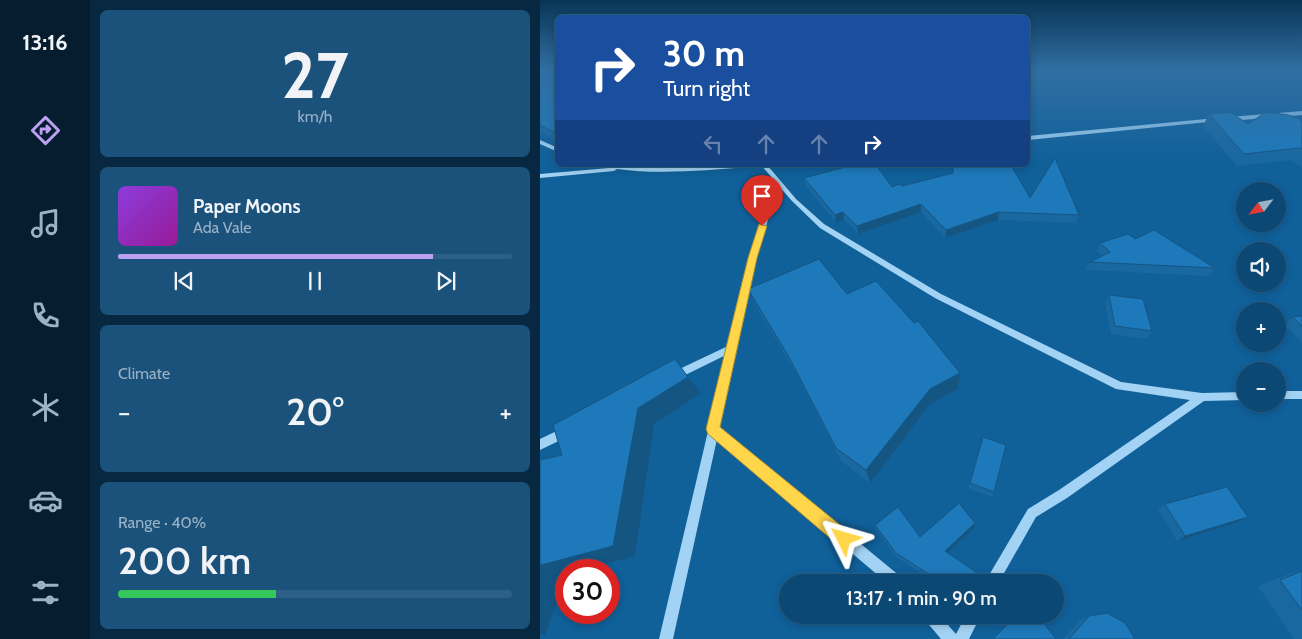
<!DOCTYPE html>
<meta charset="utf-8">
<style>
:root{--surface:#0c4874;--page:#1a527c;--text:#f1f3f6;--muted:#9ab2c5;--line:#2c6086;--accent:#bca0f2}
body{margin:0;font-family:Cabin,sans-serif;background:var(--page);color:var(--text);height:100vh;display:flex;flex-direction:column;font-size:19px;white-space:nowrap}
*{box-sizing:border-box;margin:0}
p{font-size:16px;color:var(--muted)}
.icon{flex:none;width:28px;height:28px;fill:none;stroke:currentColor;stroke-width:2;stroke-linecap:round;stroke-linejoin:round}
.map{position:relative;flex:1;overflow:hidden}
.details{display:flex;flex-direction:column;gap:10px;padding:10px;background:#072840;width:450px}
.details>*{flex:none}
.guide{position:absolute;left:15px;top:15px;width:475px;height:152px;border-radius:8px;box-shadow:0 2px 8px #0003,0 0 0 1px var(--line);background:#1a4fa0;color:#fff;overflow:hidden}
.needle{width:32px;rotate:238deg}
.tools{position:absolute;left:696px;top:182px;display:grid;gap:10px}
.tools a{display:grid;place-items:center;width:50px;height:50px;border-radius:50%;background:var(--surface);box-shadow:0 2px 8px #0003,0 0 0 1px var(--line);font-size:25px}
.speed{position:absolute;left:15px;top:559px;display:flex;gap:10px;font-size:25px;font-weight:700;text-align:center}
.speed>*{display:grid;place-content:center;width:65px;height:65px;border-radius:50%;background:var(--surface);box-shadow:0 2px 8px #0003,0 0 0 1px var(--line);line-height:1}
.speed .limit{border:8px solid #d22;background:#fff;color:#111}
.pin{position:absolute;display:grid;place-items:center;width:42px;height:42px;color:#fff;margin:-51px -21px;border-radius:50% 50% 50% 0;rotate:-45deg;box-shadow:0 0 5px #0007}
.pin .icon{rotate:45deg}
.me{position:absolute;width:55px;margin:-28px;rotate:310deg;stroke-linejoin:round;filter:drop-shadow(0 0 4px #0008)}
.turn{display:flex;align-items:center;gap:18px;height:105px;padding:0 25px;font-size:22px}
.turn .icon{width:65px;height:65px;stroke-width:2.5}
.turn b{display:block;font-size:35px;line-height:42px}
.lanes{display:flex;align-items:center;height:48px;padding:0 25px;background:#0003;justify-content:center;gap:25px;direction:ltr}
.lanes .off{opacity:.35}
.big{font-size:38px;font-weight:600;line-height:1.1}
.details .tile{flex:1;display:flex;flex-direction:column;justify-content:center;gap:8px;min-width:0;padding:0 18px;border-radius:8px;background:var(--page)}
.details .dial{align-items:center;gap:0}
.dial b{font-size:65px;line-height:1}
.song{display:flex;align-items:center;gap:15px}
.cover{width:60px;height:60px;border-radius:8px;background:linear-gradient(135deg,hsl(270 70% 55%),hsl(300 70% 35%))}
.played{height:5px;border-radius:2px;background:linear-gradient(90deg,var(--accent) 80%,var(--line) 80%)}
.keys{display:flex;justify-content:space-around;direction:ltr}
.heat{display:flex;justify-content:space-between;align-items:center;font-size:28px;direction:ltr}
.charge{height:8px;border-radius:4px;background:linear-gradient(90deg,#34c759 40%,var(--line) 0)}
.trip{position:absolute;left:239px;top:574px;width:285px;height:50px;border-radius:25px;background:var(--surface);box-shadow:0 2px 8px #0003,0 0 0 1px var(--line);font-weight:600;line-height:50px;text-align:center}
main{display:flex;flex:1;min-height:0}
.menu{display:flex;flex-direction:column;width:90px;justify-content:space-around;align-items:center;background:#051d2e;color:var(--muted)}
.menu .icon{width:35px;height:35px}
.menu .on{color:var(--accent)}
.menu b{font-size:22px;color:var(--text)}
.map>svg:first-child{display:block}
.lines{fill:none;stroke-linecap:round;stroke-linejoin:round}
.minor{fill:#a3d3f4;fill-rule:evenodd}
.wall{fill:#1a68a0}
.shaded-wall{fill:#155582}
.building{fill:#1e79ba;stroke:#155582}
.route{fill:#ffd54a;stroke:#a68a30}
</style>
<main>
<nav class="menu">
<b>13:16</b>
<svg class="icon on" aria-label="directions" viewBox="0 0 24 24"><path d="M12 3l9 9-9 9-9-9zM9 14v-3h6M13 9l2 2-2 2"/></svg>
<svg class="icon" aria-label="music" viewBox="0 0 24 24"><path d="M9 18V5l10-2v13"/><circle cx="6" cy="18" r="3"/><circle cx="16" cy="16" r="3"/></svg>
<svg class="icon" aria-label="phone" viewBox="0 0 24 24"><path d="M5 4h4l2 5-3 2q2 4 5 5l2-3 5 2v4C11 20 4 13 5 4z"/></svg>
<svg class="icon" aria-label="climate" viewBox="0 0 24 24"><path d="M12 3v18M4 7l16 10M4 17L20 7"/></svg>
<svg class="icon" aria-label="car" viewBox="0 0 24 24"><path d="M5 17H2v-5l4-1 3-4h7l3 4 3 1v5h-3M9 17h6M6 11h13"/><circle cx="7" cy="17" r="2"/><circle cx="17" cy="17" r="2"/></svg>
<svg class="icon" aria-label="filters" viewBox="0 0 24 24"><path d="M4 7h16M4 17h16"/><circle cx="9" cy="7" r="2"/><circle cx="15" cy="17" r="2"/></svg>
</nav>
<section class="details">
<div class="tile dial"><b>27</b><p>km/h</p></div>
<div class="tile">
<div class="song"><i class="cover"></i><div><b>Paper Moons</b><p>Ada Vale</p></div></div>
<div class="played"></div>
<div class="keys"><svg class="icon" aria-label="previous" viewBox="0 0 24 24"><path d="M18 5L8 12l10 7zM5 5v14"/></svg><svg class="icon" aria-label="pause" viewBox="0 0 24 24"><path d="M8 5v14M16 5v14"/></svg><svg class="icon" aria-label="next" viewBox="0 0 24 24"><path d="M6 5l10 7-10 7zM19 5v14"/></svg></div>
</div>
<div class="tile"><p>Climate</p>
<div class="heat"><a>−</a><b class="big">20°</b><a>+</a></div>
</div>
<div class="tile"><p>Range · 40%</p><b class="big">200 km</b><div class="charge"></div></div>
</section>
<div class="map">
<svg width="762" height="639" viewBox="0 0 762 639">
<rect width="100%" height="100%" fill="#10609a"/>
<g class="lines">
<!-- minor -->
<path class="minor" d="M762,111V115L689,121L686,119L689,117Z
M676,118L679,120L678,121L488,140V136Z
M0,140L18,148V152L0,144Z
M61,165L118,168L213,165L210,167C166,170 121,175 77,169L74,171L0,178V174L69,168Z
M221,165H227L256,199L284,224L401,294L581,382L662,393L705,392V400L664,401L527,498L496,517L459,582H445L488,509L519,490L650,400L576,389L395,298L280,228L252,201L238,185L217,258L180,428L361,577L363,582H346L177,439L133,639H119L186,355L137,379L134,380L131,379L129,376L131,373L188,346L209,258L234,180Z
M738,391H762V399H738Z
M27,426L31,427L32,431L31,435L0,450V439Z
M383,615H399L416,634L426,615H441L429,639H401L385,620Z"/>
</g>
<!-- wall -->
<path class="wall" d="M0,71H18V141L0,132Z
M669,114L708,124L762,122V168L751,160L697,166L663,126Z
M413,165L490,198L539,215L536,223L458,220L405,238L381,212L318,234L304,219L296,223L266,186L264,178L352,187L362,186L413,174Z
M595,239L675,268L670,276L546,270L550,262L562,256L557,251L560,243Z
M208,289L307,294L418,389L390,404L330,483L301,461L256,373L216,306Z
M569,295L612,331L607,339L571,334L565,303Z
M762,316V343L745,325L753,317Z
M430,483L454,492L452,497L428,488Z
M625,504L708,517L698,522L637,541L618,509Z
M435,523L434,528L408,552L431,582H395L356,557L337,530L335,525L380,537Z
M762,570V639H754L718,586L749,574Z
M476,615H497L516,639H452Z
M549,616L595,639H523L540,620Z"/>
<!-- shaded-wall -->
<path class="shaded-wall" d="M381,204V212L318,234L317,226Z
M303,212L304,219L296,223L295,215Z
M459,212L458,220L405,238L406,230Z
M420,373L418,389L390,404L330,483L326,470L390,389Z
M148,377L161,393L114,424L95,556L42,570H26V579L5,635L0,634V568L1,565L98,408Z
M708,517L698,522L637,541L645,536Z
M435,523L434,528L405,555V551Z"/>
<!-- building -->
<path class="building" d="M0,71H18V134L0,125Z
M690,112L708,124L726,112L748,115L758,118L762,122V149L760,148L704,154L669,114Z
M515,158L539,215L459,212L406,230L381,204L317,226L303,212L295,215L264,178L313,165H336L352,187L360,184L362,186L413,173V165H471L490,198Z
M614,230L675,268L550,262L570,252L560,243L588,234L595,239Z
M279,259L307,294L336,281L374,323L378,321L420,373L390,389L326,470L296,448L249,357L208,289Z
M569,295L603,299L612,331L575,326Z
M762,316V326L753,317Z
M135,359L148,377L98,408L73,546L1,565L0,568V460L22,455L13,425Z
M443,437L466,445L454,492L430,483Z
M687,487L708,517L645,536L625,504Z
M419,503L435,523L405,551L436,572L431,582H401L356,553L335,525L358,507L380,537Z
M762,571V610L740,580Z
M567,613L585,623L595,639H529L549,616Z
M477,615H497L516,639H453Z"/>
<!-- sky -->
<linearGradient id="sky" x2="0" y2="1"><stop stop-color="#093555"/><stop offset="0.44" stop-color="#316fa3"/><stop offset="1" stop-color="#316fa3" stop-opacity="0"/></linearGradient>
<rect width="762" height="160" fill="url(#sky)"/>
<!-- route -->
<path class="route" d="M219,224L227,226L217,258L180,427L310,533L312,539L310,545L304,547L298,545L168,434L166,429L208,258Z"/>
</svg>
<div class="tools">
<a><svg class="needle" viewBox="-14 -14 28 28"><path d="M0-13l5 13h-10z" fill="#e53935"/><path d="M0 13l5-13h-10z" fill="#9ab2c5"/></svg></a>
<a><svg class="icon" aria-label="sound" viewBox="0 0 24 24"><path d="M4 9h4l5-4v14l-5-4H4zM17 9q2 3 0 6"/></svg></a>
<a>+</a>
<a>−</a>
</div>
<div class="speed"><div class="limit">30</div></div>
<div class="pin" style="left:222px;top:226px;background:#d93025"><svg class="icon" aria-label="arrive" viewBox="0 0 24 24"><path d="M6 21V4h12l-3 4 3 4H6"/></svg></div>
<svg class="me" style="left:304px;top:539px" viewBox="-20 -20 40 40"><path d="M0-17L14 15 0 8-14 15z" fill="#ffd54a" stroke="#fff" stroke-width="4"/></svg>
<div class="trip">13:17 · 1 min · 90 m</div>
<div class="guide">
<div class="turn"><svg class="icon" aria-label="right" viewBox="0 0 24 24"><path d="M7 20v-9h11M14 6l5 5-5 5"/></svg><div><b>30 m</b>Turn right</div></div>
<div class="lanes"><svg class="icon off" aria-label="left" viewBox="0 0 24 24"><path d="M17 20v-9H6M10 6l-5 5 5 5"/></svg><svg class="icon off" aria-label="ahead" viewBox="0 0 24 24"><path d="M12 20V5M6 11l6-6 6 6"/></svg><svg class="icon off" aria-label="ahead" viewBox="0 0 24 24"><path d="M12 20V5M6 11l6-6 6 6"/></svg><svg class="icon" aria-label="right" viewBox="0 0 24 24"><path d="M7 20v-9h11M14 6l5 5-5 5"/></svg></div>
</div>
</div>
</main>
